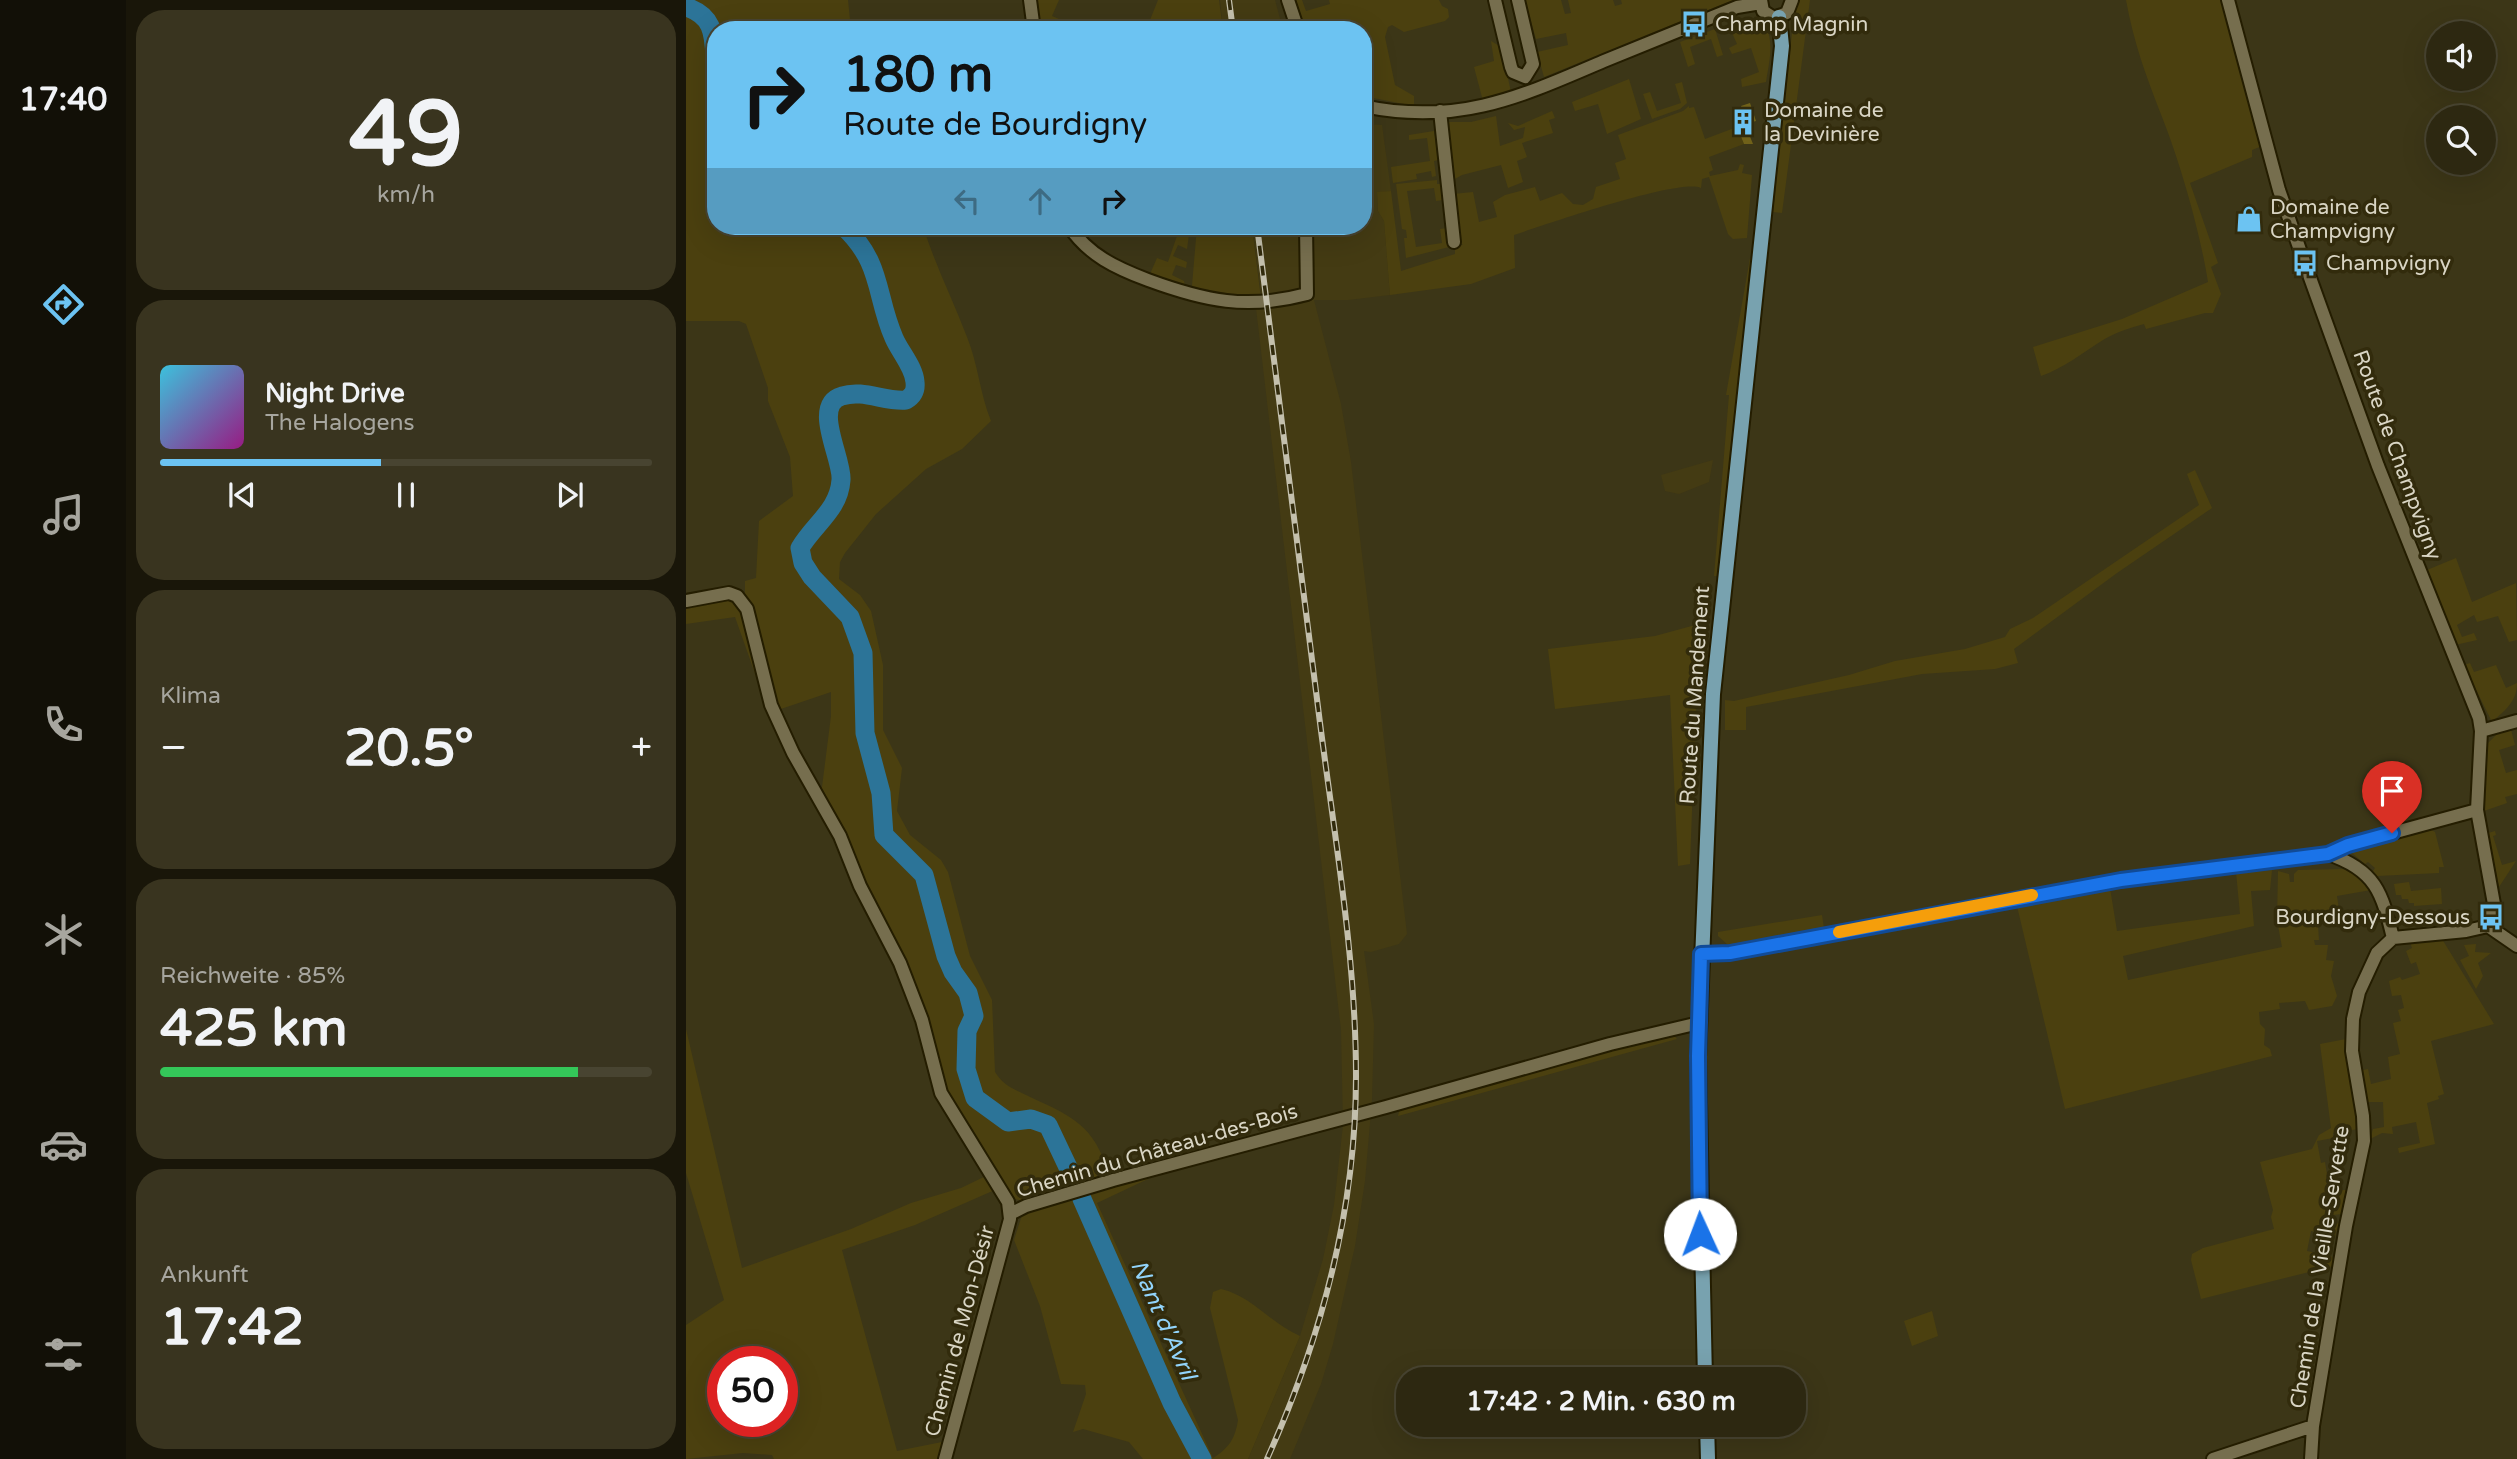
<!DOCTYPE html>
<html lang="de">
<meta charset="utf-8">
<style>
:root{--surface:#2d2811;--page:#39341f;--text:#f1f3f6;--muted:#a7a69f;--line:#484431;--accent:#6cc3f2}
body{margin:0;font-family:"Varela Round",sans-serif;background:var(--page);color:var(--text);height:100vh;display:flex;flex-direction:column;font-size:26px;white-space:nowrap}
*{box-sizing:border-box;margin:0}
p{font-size:23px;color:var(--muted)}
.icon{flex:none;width:38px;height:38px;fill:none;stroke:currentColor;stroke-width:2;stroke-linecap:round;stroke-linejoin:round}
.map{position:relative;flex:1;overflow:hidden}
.drawer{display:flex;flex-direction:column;gap:10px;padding:10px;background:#191609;width:560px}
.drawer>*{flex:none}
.hud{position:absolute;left:21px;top:21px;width:665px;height:214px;border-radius:28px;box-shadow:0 7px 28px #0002,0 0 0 2px var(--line);background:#6cc3f2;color:#111;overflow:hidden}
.fabs{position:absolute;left:1740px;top:21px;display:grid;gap:14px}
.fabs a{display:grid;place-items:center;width:70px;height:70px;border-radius:50%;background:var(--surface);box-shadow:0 7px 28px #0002,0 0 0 2px var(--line);font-size:35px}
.speed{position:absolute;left:21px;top:1346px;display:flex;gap:14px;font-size:35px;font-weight:700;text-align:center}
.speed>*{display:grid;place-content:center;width:91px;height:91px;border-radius:50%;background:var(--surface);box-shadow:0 7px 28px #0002,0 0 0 2px var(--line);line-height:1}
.speed .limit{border:10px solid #d22;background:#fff;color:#111}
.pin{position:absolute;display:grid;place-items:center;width:60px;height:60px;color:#fff;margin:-72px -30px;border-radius:50% 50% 50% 0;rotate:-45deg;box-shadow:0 0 7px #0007}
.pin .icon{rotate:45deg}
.me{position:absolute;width:77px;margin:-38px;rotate:358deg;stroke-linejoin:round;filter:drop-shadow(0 0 5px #0008)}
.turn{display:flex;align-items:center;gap:24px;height:147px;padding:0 21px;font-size:32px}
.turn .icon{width:91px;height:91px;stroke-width:2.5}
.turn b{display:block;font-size:49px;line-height:60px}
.lanes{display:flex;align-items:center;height:66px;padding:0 21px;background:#0003;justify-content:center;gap:35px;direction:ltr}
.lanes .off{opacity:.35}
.big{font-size:52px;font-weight:800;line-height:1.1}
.drawer .tile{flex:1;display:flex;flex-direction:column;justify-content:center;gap:10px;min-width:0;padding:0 24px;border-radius:28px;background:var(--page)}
.drawer .dial{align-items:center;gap:0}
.dial b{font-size:91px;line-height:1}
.song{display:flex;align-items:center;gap:21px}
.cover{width:84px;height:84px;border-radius:10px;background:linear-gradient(135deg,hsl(190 70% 55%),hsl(310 70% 35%))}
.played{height:7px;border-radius:4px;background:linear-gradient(90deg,var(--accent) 45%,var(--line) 45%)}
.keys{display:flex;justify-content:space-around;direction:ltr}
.heat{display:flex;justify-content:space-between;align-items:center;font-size:38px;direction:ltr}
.charge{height:10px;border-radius:5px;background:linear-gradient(90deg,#34c759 85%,var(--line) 0)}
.trip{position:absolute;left:710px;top:1367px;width:410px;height:70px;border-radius:28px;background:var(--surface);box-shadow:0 7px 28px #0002,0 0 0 2px var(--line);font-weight:800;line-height:70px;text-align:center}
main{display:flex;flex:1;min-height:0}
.tab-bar{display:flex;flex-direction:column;width:126px;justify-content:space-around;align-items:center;background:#121007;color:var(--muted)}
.tab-bar .icon{width:49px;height:49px}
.tab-bar .on{color:var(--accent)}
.tab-bar b{font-size:32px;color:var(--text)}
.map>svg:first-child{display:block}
.built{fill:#443b13}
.green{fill:#4b400f;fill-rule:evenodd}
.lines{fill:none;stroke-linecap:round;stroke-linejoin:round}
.river{stroke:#2c7498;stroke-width:19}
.building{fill:#706119}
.minor-casing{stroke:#241d00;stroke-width:16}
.major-casing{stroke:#241d00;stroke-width:18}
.minor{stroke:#766e4e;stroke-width:12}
.major{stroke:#78a2af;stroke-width:14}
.rail-casing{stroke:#c4c0ad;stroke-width:6}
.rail{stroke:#322b0c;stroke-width:3.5;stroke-dasharray:10;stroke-linecap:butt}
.route-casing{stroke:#114b97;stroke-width:18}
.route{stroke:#1a73e8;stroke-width:12}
.slow{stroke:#f59e0b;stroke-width:12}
.labels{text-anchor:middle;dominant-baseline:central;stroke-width:7;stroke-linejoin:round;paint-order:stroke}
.poi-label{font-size:21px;fill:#d9d5c4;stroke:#322b0c;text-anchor:start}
.street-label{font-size:21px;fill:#d9d5c4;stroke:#322b0c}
.water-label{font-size:23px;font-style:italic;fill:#92d4fb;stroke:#322b0c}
</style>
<main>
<nav class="tab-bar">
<b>17:40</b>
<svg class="icon on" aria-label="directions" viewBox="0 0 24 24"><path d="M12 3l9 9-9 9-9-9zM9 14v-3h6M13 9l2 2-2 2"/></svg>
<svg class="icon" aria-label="music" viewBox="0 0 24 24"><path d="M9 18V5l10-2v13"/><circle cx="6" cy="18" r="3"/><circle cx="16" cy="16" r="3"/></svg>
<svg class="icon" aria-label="phone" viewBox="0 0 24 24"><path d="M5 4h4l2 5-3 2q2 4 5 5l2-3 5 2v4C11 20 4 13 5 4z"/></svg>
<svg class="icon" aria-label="climate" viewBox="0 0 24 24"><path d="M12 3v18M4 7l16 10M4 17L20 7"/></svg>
<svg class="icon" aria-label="car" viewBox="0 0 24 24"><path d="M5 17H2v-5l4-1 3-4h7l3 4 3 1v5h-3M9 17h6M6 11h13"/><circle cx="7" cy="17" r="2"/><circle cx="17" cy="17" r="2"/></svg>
<svg class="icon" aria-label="filters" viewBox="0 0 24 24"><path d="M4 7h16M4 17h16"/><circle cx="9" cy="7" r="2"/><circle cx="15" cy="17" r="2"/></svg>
</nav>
<section class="drawer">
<div class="tile dial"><b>49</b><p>km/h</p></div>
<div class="tile">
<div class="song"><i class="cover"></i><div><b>Night Drive</b><p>The Halogens</p></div></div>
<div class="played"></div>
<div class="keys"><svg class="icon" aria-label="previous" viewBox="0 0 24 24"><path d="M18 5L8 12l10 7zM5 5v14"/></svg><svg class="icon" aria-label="pause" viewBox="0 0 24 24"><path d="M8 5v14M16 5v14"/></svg><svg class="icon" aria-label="next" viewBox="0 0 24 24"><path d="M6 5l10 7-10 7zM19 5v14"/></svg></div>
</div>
<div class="tile"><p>Klima</p>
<div class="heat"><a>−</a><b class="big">20.5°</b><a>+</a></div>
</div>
<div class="tile"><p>Reichweite · 85%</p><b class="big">425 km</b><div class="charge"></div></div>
<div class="tile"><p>Ankunft</p><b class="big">17:42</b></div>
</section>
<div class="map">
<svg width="1831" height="1459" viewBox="0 0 1831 1459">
<rect width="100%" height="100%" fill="#3c3617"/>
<!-- built -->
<path class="built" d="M534,0H589L597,30H537Z
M677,124L696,125L705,191L691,193L692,211L698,221L704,295L662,300H628L655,404L665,462L721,934L713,944L685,952L678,951L688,1024L686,1100L679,1181L669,1246L647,1344L635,1384L604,1459H562L614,1336L637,1259L648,1205L657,1125L655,1030L570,308L577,307L566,226H677Z
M1027,460L1023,482L993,494L979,491L975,475Z"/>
<!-- green -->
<path class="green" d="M0,0H162L165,30H30V226H237C249,265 267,300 281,337C292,364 294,394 305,421L276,449L240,469L190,514L159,553L154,562L153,579L174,595L185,611L197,665V730L216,768L211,811L224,835L255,860L262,872L284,956L306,1000L309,1072C317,1085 327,1089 340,1095C380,1114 404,1121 420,1165L410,1177L398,1183L337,1201L329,1199L258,1092L247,1053L135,795L145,716V692L92,710L65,605L59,595V581L70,578L73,521L107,496L104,457L82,401V388L60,324L53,321H0Z
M349,0H373L366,16L373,19L369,30H353Z
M472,0H533L537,30H460Z
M610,0H616L620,11L644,4L643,0H753L756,6L762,9L763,17L759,21L718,32L706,25L702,27L699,37L709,85L728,96V106L677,96V30H620Z
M839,0H875L879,14L885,13L882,0H927L929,6L936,4L935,0H1047L858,77L851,52L882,45L880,33L850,39Z
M1113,0H1124L1096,213L1087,212L1108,14Z
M1440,0H1536L1576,146L1566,150V157L1504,183L1532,263L1525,267L1535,294L1527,313H1519L1460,329L1458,324C1444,328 1430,332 1417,340C1396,353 1378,368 1355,376L1347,347L1436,319L1522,282C1514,232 1495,165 1476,117C1460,76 1448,44 1440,0Z
M1064,18C1094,24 1083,61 1080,82L1056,87L1055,79L1073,72L1065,48L1046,54L1043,48L1051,44L1042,24L1051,20Z
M1029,29L1037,55L1031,57L1025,39L1004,47L1009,64L1002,67L994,42Z
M805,41L815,47L825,92L797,101L788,67L808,61Z
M943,79L955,119L921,134L912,104L889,111L886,102Z
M996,82L1001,103L994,109L966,119L957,94L964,92L971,111L995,103L989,84Z
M1003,106V108L1008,107L1019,139L1051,127L1058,144L1023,157L1027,170L1023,172L1024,176L1052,170L1054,164L1058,165L1056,173L1066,175L1061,238L1047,239L1042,234L1023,177L1016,179L1015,188C993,178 859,225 828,235L829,268L785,284L704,295L698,221L692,211L691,192L705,191L715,271L769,254V245H777L769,239L767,194L787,192L793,222L811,217L807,202L819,195L849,187L854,201L876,193L887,204L897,205L907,199L910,187L934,179L929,163L940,159L932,135L997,111Z
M866,111L869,118L863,120L867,133L836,143L841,157L831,161L837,182L822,188L815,165L776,175L767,180L761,122H785L810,116L814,146L837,138L839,127L828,130L822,123L832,126Z
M748,131L752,160L748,161L750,176L746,177L745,171L730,174L731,179L707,183L705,167L744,161L741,138L723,140V135Z
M751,180V184H756L757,200L750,201L748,188L721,191L730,247L756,243L754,229L761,228L763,247L720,258L718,238H721L720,230L716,229L710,184Z
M456,226L504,227L501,249L492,245L487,256L501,262L500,268L490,265L486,275L498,281L499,286L464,274L471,258L482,262L491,236Z
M511,226H566L575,299L509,292L506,286Z
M1064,258L1066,259L1031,576H1028L1043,395H1040Z
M1509,470L1526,508L1431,573L1328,649L1332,663L1309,669L1236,674L1060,707V730H1039V700L1048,701L1163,675L1209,661L1279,649L1319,637L1324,629L1347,618L1513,505L1501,474Z
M1770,558L1786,602L1830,583L1831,640L1823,642L1812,616L1791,622L1788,615L1771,625L1776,637L1788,633L1791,640L1769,645L1750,601L1752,597L1741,570Z
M40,598L47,600L55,608L78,699L49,617L0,624V605Z
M1013,624L1004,864L992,866L984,695L869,709L862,649L969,636Z
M1784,663L1788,672L1810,665L1820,688L1831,683C1831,700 1821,709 1808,720H1805L1778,665Z
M1825,730L1829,745L1813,750L1820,773L1831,770V794L1819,797L1821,803L1798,811L1801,744L1811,734Z
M1742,828L1749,832L1758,867H1753V873L1691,876L1687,871L1689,868L1682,862L1679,864L1666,853L1669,848Z
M1809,831L1810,835L1807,836L1816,865L1830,861L1813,887L1802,833Z
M1657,869L1676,878L1685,890L1651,896L1653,910L1631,911L1633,940H1628L1629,945H1642L1640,960L1648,961L1645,976L1651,996L1646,1006L1623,1010L1619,1001L1593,1003L1594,1009L1573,1012L1574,1024L1579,1029L1578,1045L1584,1049L1586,1056L1379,1109L1331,906L1424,888L1431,931L1554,914L1550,872L1586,870L1584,890L1565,891L1568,926L1437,956L1442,980L1596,947L1591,920L1592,871L1603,874L1604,882H1608V874L1612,870Z
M1723,882L1725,891L1755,888L1756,904L1728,906V903H1723L1722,899H1716L1715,895H1710L1708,884Z
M1136,915L1138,928L1051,945H1042L1032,936V932Z
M1756,939L1808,1024L1745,1041L1758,1094L1752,1096L1753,1099L1741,1103L1749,1144L1713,1153L1712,1148L1734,1143L1730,1122L1706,1127L1707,1134L1696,1133L1684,1139L1687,1129L1698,1127L1697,1102H1680L1673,1071L1682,1069L1685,1084L1705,1079L1702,1057L1714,1054L1707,1023L1715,1021L1712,1010L1718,1008L1715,995L1706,996L1703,981L1714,977L1716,980L1734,974L1730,962L1725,964L1720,951L1726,948L1724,942Z
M1790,944L1789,952L1805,953L1792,963L1797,976L1790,989L1774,960L1783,956L1778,945Z
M0,1029L56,1268L165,1229L225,1203L275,1188L302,1175L311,1189L229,1225L156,1250L211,1451L256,1442L252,1459H88L86,1455L57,1453L0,1459V1325L38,1300L0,1173ZM37,1362H96V1421H37Z
M985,1032L991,1039L712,1116L714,1108Z
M1660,1039L1674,1125L1672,1129L1647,1133V1138L1631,1141L1635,1163L1639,1162L1642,1180L1654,1178L1656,1190H1664L1657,1223L1656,1214L1647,1215L1648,1224L1653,1223L1649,1236L1625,1231L1621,1251L1645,1256L1651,1265L1515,1299L1505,1260L1506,1254L1517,1248L1588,1229L1585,1217L1587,1210L1574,1162L1626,1149L1633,1135L1645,1128L1634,1044Z
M657,1123L464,1178L411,1203L527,1458C543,1448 549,1439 552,1420L524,1308L527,1292L535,1289C566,1296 585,1324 614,1336L562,1459H522L492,1399L401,1195L437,1185L447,1179Z
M390,1197L396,1217L484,1410L510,1459H457L443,1442L397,1429L387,1432L400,1394L399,1385L375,1384L354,1306L328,1240L337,1212Z
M1246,1311L1252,1336L1226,1346L1218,1321Z"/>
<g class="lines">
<!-- river -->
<path class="river" d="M0,7C32,17 27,41 30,69
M157,226C197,263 189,295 208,338C214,352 228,367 229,382C230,391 227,396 220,400C199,402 177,389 156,396C125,405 157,459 155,480C153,510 128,524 114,548L117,563L126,577L164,617L177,653L179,733L195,793L198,835L238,875L260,956L267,972L282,993L288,1016L281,1031L280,1069L289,1098L322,1122L345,1119L362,1125L389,1182
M396,1199L486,1403L516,1459"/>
</g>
<!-- building -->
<path class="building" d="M1064,103L1070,121L1059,124L1067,144H1058L1047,117L1058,114L1055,106Z"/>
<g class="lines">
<!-- minor casing -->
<g class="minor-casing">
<path id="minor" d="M344,0L348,30
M602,0L612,30
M809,0L825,67L827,72L839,77L847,64L832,0
M1075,0L1077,11L1088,18L1101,13L1106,0
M1542,0L1593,190L1614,250L1692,466L1793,718L1795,731L1791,810L1808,904L1802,926
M677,106C772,126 834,97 918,61C962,43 1007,25 1051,7L1075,3
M754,111L768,242
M383,226C402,255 430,268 462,280C519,301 561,310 621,294L620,226
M0,601L43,593L51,596L61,609L85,705L107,753L154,836L174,886L214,963L236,1020L255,1093L322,1202L324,1219L259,1459
M1795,731L1831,721
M1642,854L1662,845L1791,810
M1802,926L1831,946
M1015,954L1044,953L1435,880L1642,854C1690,870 1696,893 1707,938
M324,1214L340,1206L427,1180L700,1107L924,1044L1013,1023
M1527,1459L1627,1426
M1625,1459L1627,1426L1660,1226L1678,1141L1677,1116L1666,1051L1667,1019L1673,992L1691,953L1707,938L1780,931L1802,926"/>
</g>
<!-- major casing -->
<g class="major-casing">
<path id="major" d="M1019,1379L1012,1057L1027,694L1096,46L1093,17
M1021,1424L1022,1459"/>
</g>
<!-- minor -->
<use href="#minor" class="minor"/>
<!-- major -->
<use href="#major" class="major"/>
<!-- rail casing -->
<g class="rail-casing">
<path id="rail" d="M543,0L547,30
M571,226C591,386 612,546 632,707C647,829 670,953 670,1076C670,1210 636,1337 581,1459"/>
</g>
<!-- rail -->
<use href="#rail" class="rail"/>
</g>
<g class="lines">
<!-- route casing -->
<g class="route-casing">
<path id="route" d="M1014,1234L1012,1056L1015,954L1044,953L1435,880L1642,854L1662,845L1706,833"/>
</g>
<!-- route -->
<use href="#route" class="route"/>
<!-- slow -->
<path class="slow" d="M1153,932L1346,895"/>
</g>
<!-- icons -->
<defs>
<g id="bus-bare" transform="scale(2.1)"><path d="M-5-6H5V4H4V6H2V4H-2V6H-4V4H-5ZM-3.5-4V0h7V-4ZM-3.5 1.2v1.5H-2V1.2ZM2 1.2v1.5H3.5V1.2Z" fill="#6cc3f2" stroke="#322b0c" stroke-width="2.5" paint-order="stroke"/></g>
<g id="building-bare" transform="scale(2.1)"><path d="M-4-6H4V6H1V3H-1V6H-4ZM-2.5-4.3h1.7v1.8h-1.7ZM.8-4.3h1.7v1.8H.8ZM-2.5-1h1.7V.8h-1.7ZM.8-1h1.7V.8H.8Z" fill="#6cc3f2" stroke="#322b0c" stroke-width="2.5" paint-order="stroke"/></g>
<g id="shop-bare" transform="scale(2.1)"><path d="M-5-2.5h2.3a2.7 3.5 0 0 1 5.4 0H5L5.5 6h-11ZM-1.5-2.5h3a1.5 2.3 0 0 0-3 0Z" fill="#6cc3f2" stroke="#322b0c" stroke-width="2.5" paint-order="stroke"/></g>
</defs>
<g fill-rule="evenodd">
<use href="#bus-bare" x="1008" y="24"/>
<use href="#building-bare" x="1057" y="122"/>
<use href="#shop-bare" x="1563" y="219"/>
<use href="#bus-bare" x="1619" y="263"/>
<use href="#bus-bare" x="1805" y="917"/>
</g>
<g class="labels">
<!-- poi labels -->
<g class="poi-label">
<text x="1029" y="24">Champ Magnin</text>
<text x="1078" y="110">Domaine de<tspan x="1078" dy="24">la Devinière</tspan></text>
<text x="1584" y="207">Domaine de<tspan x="1584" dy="24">Champvigny</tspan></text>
<text x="1640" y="263">Champvigny</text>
<text x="1784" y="917" text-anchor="end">Bourdigny-Dessous</text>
</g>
<!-- street labels -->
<g class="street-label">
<text transform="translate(1711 455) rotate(70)">Route de Champvigny</text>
<text transform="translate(1009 695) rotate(-86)">Route du Mandement</text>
<text transform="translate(471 1151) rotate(-16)">Chemin du Château-des-Bois</text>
<text transform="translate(1634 1267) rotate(-81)">Chemin de la Vieille-Servette</text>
<text transform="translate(274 1331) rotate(-75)">Chemin de Mon-Désir</text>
</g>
<!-- water labels -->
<g class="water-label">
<text transform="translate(477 1320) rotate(66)">Nant d'Avril</text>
</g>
</g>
</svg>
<div class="fabs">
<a><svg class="icon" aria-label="sound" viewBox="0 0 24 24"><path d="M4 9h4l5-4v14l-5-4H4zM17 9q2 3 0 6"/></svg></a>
<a><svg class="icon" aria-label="search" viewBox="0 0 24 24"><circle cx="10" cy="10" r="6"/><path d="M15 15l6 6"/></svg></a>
</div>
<div class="speed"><div class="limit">50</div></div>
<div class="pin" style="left:1706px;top:833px;background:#d93025"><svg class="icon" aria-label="arrive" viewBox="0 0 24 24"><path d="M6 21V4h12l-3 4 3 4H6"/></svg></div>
<svg class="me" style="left:1014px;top:1234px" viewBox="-20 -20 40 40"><circle r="19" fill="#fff"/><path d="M0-13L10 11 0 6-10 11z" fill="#1a73e8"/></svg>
<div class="trip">17:42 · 2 Min. · 630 m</div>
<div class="hud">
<div class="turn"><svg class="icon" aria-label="right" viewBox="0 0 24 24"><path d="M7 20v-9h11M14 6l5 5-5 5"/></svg><div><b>180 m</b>Route de Bourdigny</div></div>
<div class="lanes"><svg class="icon off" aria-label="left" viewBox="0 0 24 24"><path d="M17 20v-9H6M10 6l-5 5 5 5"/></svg><svg class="icon off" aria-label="ahead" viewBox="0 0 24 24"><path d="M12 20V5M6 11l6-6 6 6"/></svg><svg class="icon" aria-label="right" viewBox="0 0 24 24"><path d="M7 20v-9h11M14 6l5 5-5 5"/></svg></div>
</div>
</div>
</main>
